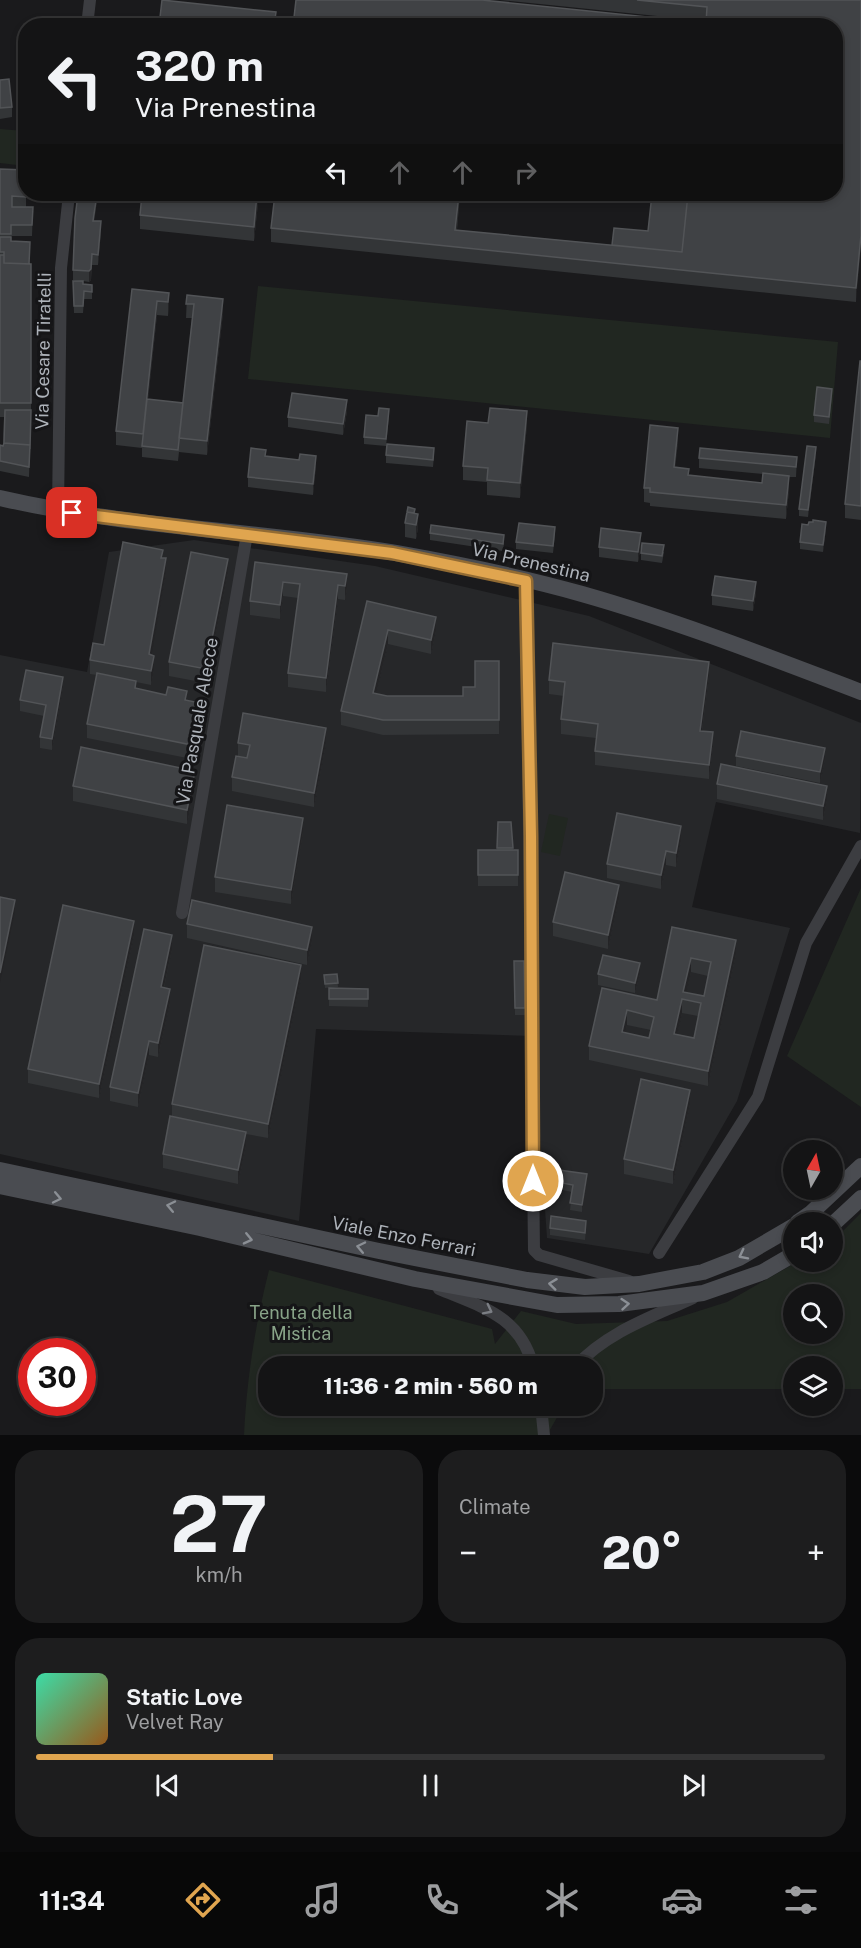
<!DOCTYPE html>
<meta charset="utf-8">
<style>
:root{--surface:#141415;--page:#1d1d1e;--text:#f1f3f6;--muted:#9d9ea0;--line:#333334;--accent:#e0a54f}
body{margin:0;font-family:"Public Sans",sans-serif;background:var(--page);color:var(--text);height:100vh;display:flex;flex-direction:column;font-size:22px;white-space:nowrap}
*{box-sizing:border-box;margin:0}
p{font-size:20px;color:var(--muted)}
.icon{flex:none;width:33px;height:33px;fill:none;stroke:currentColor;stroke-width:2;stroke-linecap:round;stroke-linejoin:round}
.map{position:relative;height:1435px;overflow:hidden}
.drawer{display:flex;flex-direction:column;gap:15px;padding:15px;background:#0b0b0c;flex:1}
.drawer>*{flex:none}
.guide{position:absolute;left:18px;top:18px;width:825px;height:183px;border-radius:24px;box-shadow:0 3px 9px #0003,0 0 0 2px var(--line);background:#141415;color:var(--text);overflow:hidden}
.needle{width:39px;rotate:9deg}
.buttons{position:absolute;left:783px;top:1140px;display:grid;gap:12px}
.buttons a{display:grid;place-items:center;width:60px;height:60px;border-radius:50%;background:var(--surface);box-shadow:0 3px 9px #0003,0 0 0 2px var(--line);font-size:30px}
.speed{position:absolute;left:18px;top:1338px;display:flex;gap:12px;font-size:30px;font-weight:700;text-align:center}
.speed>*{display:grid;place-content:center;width:78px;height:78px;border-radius:50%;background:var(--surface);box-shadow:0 3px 9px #0003,0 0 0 2px var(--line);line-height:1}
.speed .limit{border:9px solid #d22;background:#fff;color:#111}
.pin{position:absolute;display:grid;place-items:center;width:51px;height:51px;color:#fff;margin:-26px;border-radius:12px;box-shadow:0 3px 9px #0006}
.me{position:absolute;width:66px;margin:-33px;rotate:0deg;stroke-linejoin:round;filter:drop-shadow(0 0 4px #0008)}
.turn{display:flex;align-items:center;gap:21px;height:126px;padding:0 18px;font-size:27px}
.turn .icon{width:78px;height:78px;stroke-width:2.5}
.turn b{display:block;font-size:42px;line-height:51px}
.lanes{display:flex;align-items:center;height:57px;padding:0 18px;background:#0003;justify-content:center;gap:30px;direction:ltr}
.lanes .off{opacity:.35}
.big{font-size:45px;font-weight:800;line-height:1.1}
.drawer .tile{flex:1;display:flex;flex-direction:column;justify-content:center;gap:9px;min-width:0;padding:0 21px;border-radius:24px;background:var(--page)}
.drawer .dial{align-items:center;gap:0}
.dial b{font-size:78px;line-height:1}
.song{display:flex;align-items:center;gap:18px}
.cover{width:72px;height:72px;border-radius:9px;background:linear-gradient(135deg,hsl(160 70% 55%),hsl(30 70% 35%))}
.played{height:6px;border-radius:3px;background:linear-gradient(90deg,var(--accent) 30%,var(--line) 30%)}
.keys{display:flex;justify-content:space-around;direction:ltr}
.heat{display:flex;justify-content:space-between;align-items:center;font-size:33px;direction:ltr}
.drawer .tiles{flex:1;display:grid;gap:15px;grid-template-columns:1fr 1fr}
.tile:last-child{grid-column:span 2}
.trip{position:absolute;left:258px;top:1356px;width:345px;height:60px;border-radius:24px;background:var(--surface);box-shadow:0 3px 9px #0003,0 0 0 2px var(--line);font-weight:800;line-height:60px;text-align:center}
.menu{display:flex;height:96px;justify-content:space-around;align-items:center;background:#080808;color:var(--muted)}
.menu .icon{width:42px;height:42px}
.menu .current{color:var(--accent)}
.menu b{font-size:27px;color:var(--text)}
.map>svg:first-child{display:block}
.built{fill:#262729}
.green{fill:#212721;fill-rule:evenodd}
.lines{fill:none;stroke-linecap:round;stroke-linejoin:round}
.street{stroke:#3c3d41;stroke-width:12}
.secondary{stroke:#4a4c51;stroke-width:16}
.wall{fill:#333537;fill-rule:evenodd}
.shaded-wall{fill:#242426}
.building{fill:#404245;stroke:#525457;stroke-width:1.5;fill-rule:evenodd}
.oneway{stroke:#8b8f95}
.oneway2{stroke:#7b7e84}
.route-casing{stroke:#926b33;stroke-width:15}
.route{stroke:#e0a54f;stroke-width:10}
.labels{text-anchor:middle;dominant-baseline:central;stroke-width:6;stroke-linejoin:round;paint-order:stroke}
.street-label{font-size:18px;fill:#aeb3ba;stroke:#151517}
.park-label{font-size:18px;fill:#88a388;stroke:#151517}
</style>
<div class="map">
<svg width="861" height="1435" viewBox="0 0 861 1435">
<rect width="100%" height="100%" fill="#1a1a1c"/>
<!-- built -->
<path class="built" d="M194,540L375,566L589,616L861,723L860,833L716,802L692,907L790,928L737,1101L649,1254L547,1238L533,1036L316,1029L299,1221L0,1154V655L87,672L109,552Z"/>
<!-- green -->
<path class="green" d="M0,129L25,131V166L0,163Z
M258,286L838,342L830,438L248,379Z
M549,814L568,818L560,856L541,852Z
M861,888V1107L787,1056Z
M861,1213V1389H833L832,1366H794L793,1389H593L592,1366H268V1406L563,1407L547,1435H244C247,1377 255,1326 269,1270L492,1329L495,1344L521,1311L576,1324L667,1321L727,1302L797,1262H832L833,1241ZM794,1294H832V1334H794Z"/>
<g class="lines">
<!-- street -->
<path class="street" d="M87,26L90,0
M58,510L61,268L69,194
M526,581L534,1250L539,1255L629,1281
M182,913L247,534
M659,1253L758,1097L806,943L861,846
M439,1289C482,1307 520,1316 533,1366
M576,1366C607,1332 652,1317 693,1298
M541,1406L544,1435"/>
<!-- secondary -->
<path class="secondary" d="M0,498C130,528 264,531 396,553C458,564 522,577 582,594C677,621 769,657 861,692
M0,1170L379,1251L527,1280L585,1287L639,1284L703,1272L739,1258L794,1226
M0,1186L200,1228L415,1279L557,1305L619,1304L703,1293L763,1272L794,1254
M798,1222L811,1213L861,1166
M832,1225L861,1198"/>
</g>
<!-- wall -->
<path class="wall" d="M500,0H861L856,302L271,242V228L460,194L457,230L612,245L648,231L836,194L706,23V21Z
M0,80L12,107V117L0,119Z
M0,169L26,194V207H33L32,236H11V241L29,264H31V418L29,477L0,471V445L3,446L4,417H0Z
M98,194L94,221L101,232L98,265H92L91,280L89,282L83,281V284L92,292V299H84L83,313H74L73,281H81L73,280V270Z
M259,194L254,241L140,229V215Z
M132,289L169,293L168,316L157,315L148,399L183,403L192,318H186L187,295L223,313L207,455L179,452L178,461L142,457V448L116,445V431Z
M861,361V520L845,518V504Z
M832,396L829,424L814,422V415Z
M347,411L343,435L288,427V417Z
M378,416H389L386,446L364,444V437Z
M527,425L520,498L487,495V482L463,480V466Z
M678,442L675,467L689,475L762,483L763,474L699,468V458L797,457L796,477H789V490L786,519L650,506V503L644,502V488Z
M816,454L808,517L799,516V509Z
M386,455L434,456L433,467L386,463Z
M266,456L299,460L316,466L313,495L248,487V477Z
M407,512L415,513L418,528L416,539L405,537V523Z
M808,525L826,529L823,552L800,549V542Z
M430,533L504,543L503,551L430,540Z
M555,534L553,553L516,549V542Z
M641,544L638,562L599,557V547Z
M664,552L662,563L641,560V553Z
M163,558L166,573L151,655L154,670L151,685L136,682V688L187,700L200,717L192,759L87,738V724L97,675L90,674V660L104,645Z
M255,562L347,574V588L345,600L338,599L326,692L288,687V673L298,598L283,596L280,619L250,615V601Z
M228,573L206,683L169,676V662Z
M756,593L753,611L712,605V595Z
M367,601L436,631L431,654L388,644L376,694L387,696H463L475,687L499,661V734L383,735L341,725V711Z
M709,676L702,731L713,746L709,779L595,765V751L596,738L561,734V719L564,696L549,694V680Z
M63,687L52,750L40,748V737L44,716L20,711V700Z
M238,743H326L314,807L232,791V777L238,756Z
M736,756L825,759L820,783L736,766Z
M717,784L827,800L823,820L717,799Z
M195,785L187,824L73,801V786Z
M498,822H511L513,850H518V886H478V850H497Z
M303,832L291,904L215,892V877Z
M681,841L676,867L666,865L661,889L607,878V864Z
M619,899L608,949L553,936V922Z
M187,924L312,941L307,965L187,938Z
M672,927L736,954L708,1086L589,1060V1046L602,988L657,1000ZM691,972L708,976L704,996L686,993ZM682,1013L698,1016L694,1038L677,1034ZM627,1025L651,1030L649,1038L625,1033Z
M134,935L99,1098L28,1083V1069Z
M172,949L164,988L170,1003L158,1057L149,1055L138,1107L110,1101V1087Z
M514,961H524L525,1015H515Z
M337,974L338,987L325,988L324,975Z
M598,974H640L635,993L598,985Z
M301,979L268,1138L246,1134V1146L238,1184L163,1168V1154L172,1117V1104Z
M329,988L368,989V1007L329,1006Z
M690,1104L673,1184L624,1174V1159Z
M587,1181L582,1212L570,1210L572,1192L557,1189V1182Z
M550,1228H586L585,1240L550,1235Z"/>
<!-- shaded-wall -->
<path class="shaded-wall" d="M97,194H98L93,231V221Z
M257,194H259L254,241V227Z
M459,194H460L455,244V230Z
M101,221V232L98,265V255Z
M861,235V249L856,302V288Z
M92,254L91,280L89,282V271Z
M169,293V307L168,316V302Z
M223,299V313L207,455V441Z
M157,301V315L143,448V434Z
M347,400V411L343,435V424Z
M527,411V425L520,498V483Z
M678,428V442L674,481V467Z
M816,447V454L808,517V510Z
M316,456V466L313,495V484Z
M789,476V490L786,519V505Z
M418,514V528L416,539V525Z
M826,522V529L823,552V545Z
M641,533V544L638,562V552Z
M166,558V573L149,669V654Z
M228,559V573L206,683V669Z
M347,574V588L345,600V586Z
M283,582V596L280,619V605Z
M756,582V593L753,611V601Z
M338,585V599L326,692V678Z
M436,617V631L431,654V640Z
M388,630V644L373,707V693Z
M154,656V670L151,685V671Z
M709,662V676L700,745V731Z
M63,677V687L52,750V739Z
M200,703V717L192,759V745Z
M326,728V743L314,807V793Z
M713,732V746L709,779V765Z
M825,748V759L820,783V772Z
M195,771V785L187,824V810Z
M827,786V800L823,820V806Z
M303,818V832L291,904V890Z
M681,826V841L676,867V853Z
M666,851V865L661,889V875Z
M619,885V899L608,949V935Z
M15,900V911L0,983V973Z
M134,921V935L99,1098V1084Z
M312,927V941L307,965V950Z
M172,935V949L161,1001V987Z
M736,940V954L708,1086V1071Z
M691,958V972L685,999L683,992Z
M640,963V974L635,993V983Z
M301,965V979L268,1138V1124Z
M170,989V1003L158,1057V1043Z
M682,999V1013L674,1048V1034Z
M627,1010V1025L622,1046V1032Z
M149,1041V1055L138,1107V1093Z
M690,1090V1104L673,1184V1170Z
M246,1132V1146L238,1184V1170Z
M587,1174V1181L582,1212V1205Z"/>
<!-- building -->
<path class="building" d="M162,0L276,12L274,26H159Z
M296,0H482L706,23L707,7L637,0H861V235L856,288L271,228L275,194H459L455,230L682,252L688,194H836V26H293Z
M9,79L12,107L0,108V80Z
M0,169L26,170V197L12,196V207H33L32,225H11V234H0Z
M78,194H97L93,221H101L98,255L92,254L91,269L89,271L73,270L75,218Z
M142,194H257L254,227L140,215Z
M652,194H688L682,252L612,245L614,228L648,231Z
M0,237H11V241L30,242L29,264L4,263V252H0Z
M0,255H4V263L31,264V403H0Z
M73,281H83V284L92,285V292L84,291L83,306H74Z
M132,289L169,293L168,302L157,301L143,434L116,431Z
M187,295L223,299L207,441L179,438L194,304H186Z
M860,361H861V506L845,504Z
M817,387L832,389L829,417L814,415Z
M292,393L347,400L343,424L288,417Z
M147,399L183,403L178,450L142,446Z
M379,408L389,409L386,439L364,437L366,415L378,416Z
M490,408L527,411L520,483L487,480L488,468L463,466L467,421L488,423Z
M5,410H31L30,449V445L4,443Z
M650,425L678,428L674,467L689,469L688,475L762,483L763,473L789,476L786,505L650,492V488H644Z
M4,443L30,445L29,467L0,461V445L3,446Z
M387,444L434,448L433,460L386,455Z
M807,446L816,447L808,510L799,509Z
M251,448L266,450L265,456L299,460L300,454L316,456L313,484L248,477Z
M700,448L797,457L796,467L699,458Z
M408,507L415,509L414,513L407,512Z
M407,512L418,514L416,525L405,523Z
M813,520L826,522L823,545L800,542L802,524L808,525L809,522H813Z
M519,523L555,527L553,546L516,542Z
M431,525L504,535L503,544L430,533Z
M601,528L641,533L638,552L599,547Z
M123,542L163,550L161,558H166L149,654L154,656L151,671L90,660L93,643L104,645Z
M642,543L664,545L662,556L641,553Z
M191,552L228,559L206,669L169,662Z
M255,562L347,574L345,586L338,585L326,678L288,673L300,584L283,582L280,605L250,601Z
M715,576L756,582L753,601L712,595Z
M367,601L436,617L431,640L388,630L373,693L387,696H463V687H475V661H499V720H383L341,711Z
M553,643L709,662L700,731L713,732L709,765L595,751L598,724L561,719L565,682L549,680Z
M26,670L63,677L52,739L40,737L46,705L20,700Z
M97,673L136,681L135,688L166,695L168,687L187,691L185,700L200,703L192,745L87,724Z
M243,713L326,728L314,793L232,777L236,756L247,758L250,745L238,743Z
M741,731L825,748L820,772L736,756Z
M81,747L195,771L187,810L73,786Z
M721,764L827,786L823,806L717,784Z
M227,805L303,818L291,890L215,877Z
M617,813L681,826L676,853L666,851L661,875L607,864Z
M498,822H511L513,848H497Z
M478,850H518V875H478Z
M565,872L619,885L608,935L553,922Z
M0,897L15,900L0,973Z
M192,900L312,927L307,950L187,924Z
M63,905L134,921L99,1084L28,1069Z
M672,927L736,940L708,1071L589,1046L602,988L657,1000ZM691,958L711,962L704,996L683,992ZM682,999L701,1003L694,1038L674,1034ZM627,1010L654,1017L649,1038L622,1032Z
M144,929L172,935L161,987L170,989L158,1043L149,1041L138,1093L110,1087Z
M204,945L301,965L268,1124L172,1104Z
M603,955L640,963L635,983L598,974Z
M514,961H524L525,1008H515Z
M337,974L338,983L325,984L324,975Z
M329,988L368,989V999H329Z
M641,1079L690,1090L673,1170L624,1159Z
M170,1116L246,1132L238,1170L163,1154Z
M559,1170L587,1174L582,1205L570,1203L573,1185L557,1182Z
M551,1216L586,1221L585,1233L550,1228Z"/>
<!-- one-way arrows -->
<defs><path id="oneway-chevron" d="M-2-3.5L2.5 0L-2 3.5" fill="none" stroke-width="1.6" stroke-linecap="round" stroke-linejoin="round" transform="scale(1.5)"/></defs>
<g class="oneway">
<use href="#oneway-chevron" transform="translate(57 1198) rotate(12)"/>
<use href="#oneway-chevron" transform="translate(171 1206) rotate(-168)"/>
<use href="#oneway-chevron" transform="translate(248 1239) rotate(13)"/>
<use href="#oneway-chevron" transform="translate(361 1247) rotate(-168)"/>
<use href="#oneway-chevron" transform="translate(743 1255) rotate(153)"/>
<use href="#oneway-chevron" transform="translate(553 1284) rotate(-173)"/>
<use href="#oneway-chevron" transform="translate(625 1304) rotate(-5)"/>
</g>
<use class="oneway2" href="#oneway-chevron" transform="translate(488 1310) rotate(27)"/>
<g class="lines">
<!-- route casing -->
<g class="route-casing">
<path id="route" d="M72,513L392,553L526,581L531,836L533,1181"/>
</g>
<!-- route -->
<use href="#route" class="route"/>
</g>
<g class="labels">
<!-- street labels -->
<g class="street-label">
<text transform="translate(43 351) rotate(-89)">Via Cesare Tiratelli</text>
<text transform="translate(531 562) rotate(13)">Via Prenestina</text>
<text transform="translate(197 721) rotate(-80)">Via Pasquale Alecce</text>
<text transform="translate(404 1236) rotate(11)">Viale Enzo Ferrari</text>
</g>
<!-- park labels -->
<g class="park-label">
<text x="301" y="1312">Tenuta della<tspan x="301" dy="21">Mistica</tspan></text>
</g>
</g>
</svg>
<div class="buttons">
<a><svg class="needle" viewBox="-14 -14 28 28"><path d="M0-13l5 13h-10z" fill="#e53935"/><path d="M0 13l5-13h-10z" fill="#9d9ea0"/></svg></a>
<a><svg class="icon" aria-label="sound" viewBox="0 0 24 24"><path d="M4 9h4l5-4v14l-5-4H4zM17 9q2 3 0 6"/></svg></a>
<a><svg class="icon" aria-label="search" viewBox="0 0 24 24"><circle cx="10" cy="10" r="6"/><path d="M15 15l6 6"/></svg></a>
<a><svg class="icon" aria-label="layers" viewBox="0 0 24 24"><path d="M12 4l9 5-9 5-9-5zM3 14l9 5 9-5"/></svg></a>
</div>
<div class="speed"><div class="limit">30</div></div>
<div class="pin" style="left:72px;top:513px;background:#d93025"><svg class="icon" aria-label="arrive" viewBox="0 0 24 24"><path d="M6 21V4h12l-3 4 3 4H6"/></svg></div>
<svg class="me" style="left:533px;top:1181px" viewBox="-20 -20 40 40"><circle r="17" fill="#e0a54f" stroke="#fff" stroke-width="3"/><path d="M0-11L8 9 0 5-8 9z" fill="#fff"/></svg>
<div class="trip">11:36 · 2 min · 560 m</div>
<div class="guide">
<div class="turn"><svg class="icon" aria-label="left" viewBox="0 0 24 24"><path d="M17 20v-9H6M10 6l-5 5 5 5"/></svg><div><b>320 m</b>Via Prenestina</div></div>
<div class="lanes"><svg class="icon" aria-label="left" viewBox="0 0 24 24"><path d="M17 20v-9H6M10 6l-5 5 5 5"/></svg><svg class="icon off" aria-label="ahead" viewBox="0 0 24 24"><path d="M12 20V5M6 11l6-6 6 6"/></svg><svg class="icon off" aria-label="ahead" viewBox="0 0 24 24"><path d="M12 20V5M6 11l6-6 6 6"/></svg><svg class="icon off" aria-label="right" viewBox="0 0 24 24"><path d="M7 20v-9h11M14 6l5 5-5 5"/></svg></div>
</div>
</div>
<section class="drawer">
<div class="tiles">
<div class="tile dial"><b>27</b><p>km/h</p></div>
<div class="tile"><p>Climate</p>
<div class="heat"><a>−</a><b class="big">20°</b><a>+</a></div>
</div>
<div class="tile">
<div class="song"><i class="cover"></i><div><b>Static Love</b><p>Velvet Ray</p></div></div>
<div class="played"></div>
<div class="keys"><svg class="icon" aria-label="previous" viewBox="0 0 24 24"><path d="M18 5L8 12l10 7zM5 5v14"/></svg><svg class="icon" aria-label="pause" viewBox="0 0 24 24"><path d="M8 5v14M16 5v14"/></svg><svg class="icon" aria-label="next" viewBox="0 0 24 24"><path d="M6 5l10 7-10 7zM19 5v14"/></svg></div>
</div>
</div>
</section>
<nav class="menu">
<b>11:34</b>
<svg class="icon current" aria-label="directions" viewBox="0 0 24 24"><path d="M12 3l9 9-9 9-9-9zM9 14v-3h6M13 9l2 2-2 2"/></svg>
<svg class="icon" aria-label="music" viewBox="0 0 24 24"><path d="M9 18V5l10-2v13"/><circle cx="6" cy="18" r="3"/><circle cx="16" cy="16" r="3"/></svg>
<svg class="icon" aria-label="phone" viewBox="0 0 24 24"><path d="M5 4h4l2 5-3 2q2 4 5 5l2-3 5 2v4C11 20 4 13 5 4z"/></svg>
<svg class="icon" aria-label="climate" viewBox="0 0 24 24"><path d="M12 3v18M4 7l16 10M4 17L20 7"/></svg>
<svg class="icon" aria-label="car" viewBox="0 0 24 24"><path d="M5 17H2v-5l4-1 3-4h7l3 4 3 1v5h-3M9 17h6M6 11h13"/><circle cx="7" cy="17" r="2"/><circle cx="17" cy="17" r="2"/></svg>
<svg class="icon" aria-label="filters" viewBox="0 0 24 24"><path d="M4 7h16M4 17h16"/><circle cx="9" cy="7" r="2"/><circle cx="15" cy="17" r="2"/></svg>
</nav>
